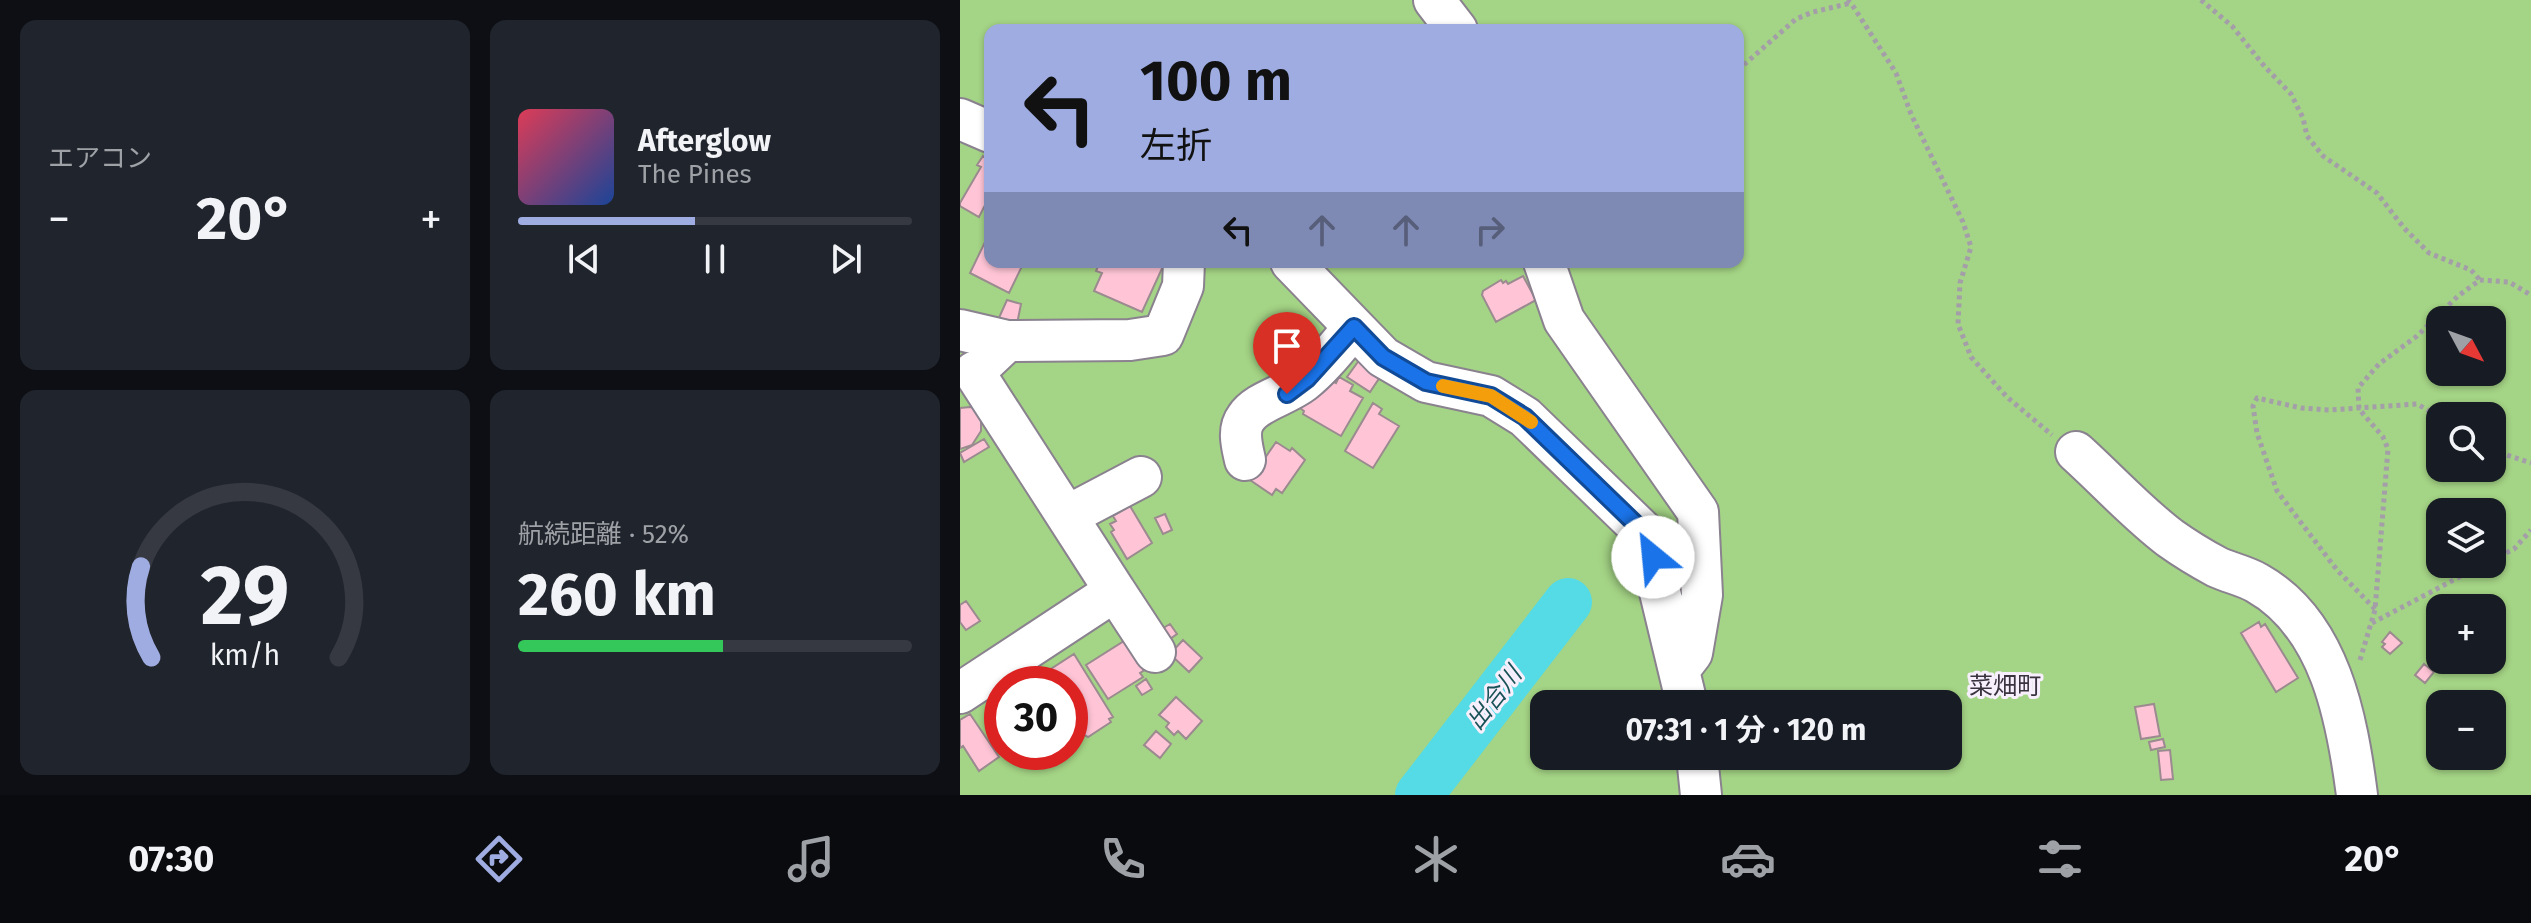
<!DOCTYPE html>
<html lang="ja">
<meta charset="utf-8">
<style>
:root{--surface:#171b24;--page:#20242c;--text:#f1f3f6;--muted:#9ea1a6;--line:#363941;--accent:#9eace1}
body{margin:0;font-family:"Fira Sans","Noto Sans JP",sans-serif;background:var(--page);color:var(--text);height:100vh;display:flex;flex-direction:column;font-size:30px;white-space:nowrap}
*{box-sizing:border-box;margin:0}
p{font-size:26px;color:var(--muted)}
.icon{flex:none;width:44px;height:44px;fill:none;stroke:currentColor;stroke-width:2;stroke-linecap:round;stroke-linejoin:round}
.map{position:relative;flex:1;overflow:hidden}
.drawer{display:flex;flex-direction:column;gap:20px;padding:20px;background:#0d0f14;width:960px}
.drawer>*{flex:none}
.guide{position:absolute;left:24px;top:24px;width:760px;height:244px;border-radius:16px;box-shadow:0 2px 6px #0004;background:#9eace1;color:#111;overflow:hidden}
.needle{width:52px;rotate:131deg}
.buttons{position:absolute;left:1466px;top:306px;display:grid;gap:16px}
.buttons a{display:grid;place-items:center;width:80px;height:80px;border-radius:16px;background:var(--surface);box-shadow:0 2px 6px #0004;font-size:40px}
.speed{position:absolute;left:24px;top:666px;display:flex;gap:16px;font-size:40px;font-weight:700;text-align:center}
.speed>*{display:grid;place-content:center;width:104px;height:104px;border-radius:50%;background:var(--surface);box-shadow:0 2px 6px #0004;line-height:1}
.speed .limit{border:12px solid #d22;background:#fff;color:#111}
.pin{position:absolute;display:grid;place-items:center;width:68px;height:68px;color:#fff;margin:-82px -34px;border-radius:50% 50% 50% 0;rotate:-45deg;box-shadow:0 0 8px #0007}
.pin .icon{rotate:45deg}
.me{position:absolute;width:88px;margin:-44px;rotate:332deg;stroke-linejoin:round;filter:drop-shadow(0 0 6px #0008)}
.turn{display:flex;align-items:center;gap:28px;height:168px;padding:0 24px;font-size:36px}
.turn .icon{width:104px;height:104px;stroke-width:2.5}
.turn b{display:block;font-size:56px;line-height:68px}
.lanes{display:flex;align-items:center;height:76px;padding:0 24px;background:#0003;justify-content:center;gap:40px;direction:ltr}
.lanes .off{opacity:.35}
.big{font-size:60px;font-weight:700;line-height:1.1}
.drawer .widget{flex:1;display:flex;flex-direction:column;justify-content:center;gap:12px;min-width:0;padding:0 28px;border-radius:16px;background:var(--page)}
.drawer .dial{align-items:center;gap:0}
.dial svg{height:208px;overflow:visible;fill:none;stroke:var(--line);stroke-width:7;stroke-linecap:round;text-anchor:middle}
.dial text{fill:var(--text);stroke:none}
.song{display:flex;align-items:center;gap:24px}
.cover{width:96px;height:96px;border-radius:12px;background:linear-gradient(135deg,hsl(350 70% 55%),hsl(220 70% 35%))}
.played{height:8px;border-radius:4px;background:linear-gradient(90deg,var(--accent) 45%,var(--line) 45%)}
.keys{display:flex;justify-content:space-around;direction:ltr}
.heat{display:flex;justify-content:space-between;align-items:center;font-size:44px;direction:ltr}
.charge{height:12px;border-radius:6px;background:linear-gradient(90deg,#34c759 52%,var(--line) 0)}
.drawer .tiles{flex:1;display:grid;gap:20px;grid-template-columns:repeat(2,1fr)}
.trip{position:absolute;left:570px;top:690px;width:432px;height:80px;border-radius:16px;background:var(--surface);box-shadow:0 2px 6px #0004;font-weight:700;line-height:80px;text-align:center}
.tab-bar{display:flex;height:128px;justify-content:space-around;align-items:center;background:#090b0e;color:var(--muted)}
.tab-bar .icon{width:56px;height:56px}
.tab-bar .selected{color:var(--accent)}
.tab-bar b{font-size:36px;color:var(--text)}
main{display:flex;flex:1;min-height:0}
.map>svg:first-child{display:block}
.forest{fill:#a4d485;fill-rule:evenodd}
.lines{fill:none;stroke-linecap:round;stroke-linejoin:round}
.river{stroke:#54dbe6;stroke-width:48}
.building{fill:#ffc5d6;stroke:#9b8a8f;stroke-width:2}
.minor-casing{stroke:#8a828f;stroke-width:44}
.path{stroke:#a49ea9;stroke-width:5;stroke-dasharray:4 4;stroke-linecap:butt}
.minor{stroke:#fff;stroke-width:40}
.route-casing{stroke:#114b97;stroke-width:20}
.route{stroke:#1a73e8;stroke-width:14}
.slow{stroke:#f59e0b;stroke-width:14}
.labels{text-anchor:middle;dominant-baseline:central;stroke-width:6;stroke-linejoin:round;paint-order:stroke}
.neighbourhood-label{font-size:24px;fill:#39333e;stroke:#f8effd}
.water-label{font-size:24px;font-style:italic;fill:#195357;stroke:#f8effd}
</style>
<main>
<section class="drawer">
<div class="tiles">
<div class="widget"><p>エアコン</p>
<div class="heat"><a>−</a><b class="big">20°</b><a>+</a></div>
</div>
<div class="widget">
<div class="song"><i class="cover"></i><div><b>Afterglow</b><p>The Pines</p></div></div>
<div class="played"></div>
<div class="keys"><svg class="icon" aria-label="previous" viewBox="0 0 24 24"><path d="M18 5L8 12l10 7zM5 5v14"/></svg><svg class="icon" aria-label="pause" viewBox="0 0 24 24"><path d="M8 5v14M16 5v14"/></svg><svg class="icon" aria-label="next" viewBox="0 0 24 24"><path d="M6 5l10 7-10 7zM19 5v14"/></svg></div>
</div>
<div class="widget dial"><svg viewBox="0 0 100 80">
<path d="M14 69A42 42 0 1 1 86 69"/>
<path d="M14 69A42 42 0 0 1 10 34" stroke="#9eace1"/>
<text x="50" y="56" font-size="32" font-weight="700">29</text>
<text x="50" y="72" font-size="11">km/h</text>
</svg></div>
<div class="widget"><p>航続距離 · 52%</p><b class="big">260 km</b><div class="charge"></div></div>
</div>
</section>
<div class="map">
<svg width="1571" height="795" viewBox="0 0 1571 795">
<rect width="100%" height="100%" fill="#f8effd"/>
<!-- forest -->
<path class="forest" d="M0,0H1571V795H0ZM30,30H778V262H30ZM1480,320H1532V372H1480ZM1480,416H1532V468H1480ZM1480,512H1532V564H1480ZM1480,608H1532V660H1480ZM42,684H110V752H42ZM584,704H988V756H584ZM1480,704H1532V756H1480Z"/>
<g class="lines">
<!-- river -->
<path class="river" d="M459,795L608,602"/>
</g>
<!-- building -->
<path class="building" d="M23,156L30,161V206L28,210L24,207L19,217L0,206V203L21,167L17,165Z
M26,240L30,243V262H64L49,293L10,273Z
M140,262H205L182,312L134,291L142,273L136,271Z
M563,276L576,300L536,322L522,295L523,291L541,280L543,283L546,281L548,284Z
M47,300L61,304L57,324L38,320Z
M400,359L422,374L410,392L387,377Z
M360,374L376,383L379,377L393,385L390,391L403,398L381,436L343,414L344,411L340,408Z
M413,403L422,409L419,414L439,426L413,468L385,451Z
M10,407L16,408L21,417V431L12,445L0,449V408Z
M24,439L29,447L4,462L0,453Z
M316,442L330,451L332,448L345,460L322,493L316,489L312,495L290,480Z
M170,506L192,543L167,559L151,532L154,530L150,524L156,521L153,516Z
M205,514L212,530L203,534L195,518Z
M6,601L20,621L6,630L0,622V605Z
M1299,622L1301,627L1305,624L1338,678L1316,692L1281,633Z
M210,624L217,634L207,641L200,630Z
M1430,632L1442,643L1430,654L1422,647L1425,644L1422,642Z
M172,636L191,666L180,673L183,677L148,699L126,665Z
M223,640L242,658L229,672L210,654Z
M114,654L153,717L149,719L151,722L128,737L121,733L118,735L112,724L110,726V684H87L88,683L83,674Z
M1464,664L1474,672L1465,683L1455,675Z
M186,679L192,689L182,695L176,686Z
M216,697L242,721L226,739L218,731L214,735L206,727L209,723L199,715Z
M1194,704L1200,736L1181,739L1175,707Z
M10,714L39,757L19,771L3,746L0,748V720Z
M196,731L211,744L200,758L184,745Z
M1203,739L1205,747L1191,750L1189,742Z
M1210,750L1213,779L1201,780L1198,751Z"/>
<g class="lines">
<!-- minor casing -->
<g class="minor-casing">
<path id="minor" d="M474,0L497,30
M0,119L30,132
M331,262L423,357L466,382L531,396L565,417L686,534L727,704
M584,262L604,320L738,512L742,595L732,653L719,670
M0,330L47,341L27,360
M47,341L170,340L203,335L223,286L224,262
M1116,452C1147,480 1177,513 1210,538C1224,548 1242,559 1257,567C1270,573 1285,576 1297,583C1370,624 1387,718 1397,795
M285,460C282,446 277,430 286,418C297,401 325,396 343,382C362,367 378,346 394,327
M107,516L181,477
M155,591L195,652
M0,693L155,591L14,372
M737,756L741,795"/>
</g>
<!-- path -->
<path class="path" d="M887,0L891,3L936,73L951,114L1003,222L1011,247L1000,283L998,324L1011,357L1047,397L1092,435
M1241,0L1272,26L1305,67L1331,94L1343,118L1347,136L1363,156L1417,193L1444,228L1469,253L1511,270L1520,280
M778,70L836,19L853,12L891,3
M1532,450L1571,463
M1532,560L1554,549L1571,530
M1415,609L1377,570L1317,491L1297,433L1293,406L1297,398L1341,408L1369,410L1457,404L1480,417
M1412,623L1524,564
M1400,660L1415,610L1428,449L1423,437L1399,409L1398,388L1419,364L1457,336L1498,296L1520,280L1549,282L1571,295"/>
<!-- minor -->
<use href="#minor" class="minor"/>
</g>
<g class="lines">
<!-- route casing -->
<g class="route-casing">
<path id="route" d="M327,394L347,379L394,327L423,357L466,382L531,396L565,417L686,534L693,557"/>
</g>
<!-- route -->
<use href="#route" class="route"/>
<!-- slow -->
<path class="slow" d="M483,386L531,396L571,422"/>
</g>
<g class="labels">
<!-- neighbourhood labels -->
<g class="neighbourhood-label">
<text x="1045" y="686">菜畑町</text>
</g>
<!-- water labels -->
<g class="water-label">
<text transform="translate(534 698) rotate(-52)">出合川</text>
</g>
</g>
</svg>
<div class="buttons">
<a><svg class="needle" viewBox="-14 -14 28 28"><path d="M0-13l5 13h-10z" fill="#e53935"/><path d="M0 13l5-13h-10z" fill="#9ea1a6"/></svg></a>
<a><svg class="icon" aria-label="search" viewBox="0 0 24 24"><circle cx="10" cy="10" r="6"/><path d="M15 15l6 6"/></svg></a>
<a><svg class="icon" aria-label="layers" viewBox="0 0 24 24"><path d="M12 4l9 5-9 5-9-5zM3 14l9 5 9-5"/></svg></a>
<a>+</a>
<a>−</a>
</div>
<div class="speed"><div class="limit">30</div></div>
<div class="pin" style="left:327px;top:394px;background:#d93025"><svg class="icon" aria-label="arrive" viewBox="0 0 24 24"><path d="M6 21V4h12l-3 4 3 4H6"/></svg></div>
<svg class="me" style="left:693px;top:557px" viewBox="-20 -20 40 40"><circle r="19" fill="#fff"/><path d="M0-13L10 11 0 6-10 11z" fill="#1a73e8"/></svg>
<div class="trip">07:31 · 1 分 · 120 m</div>
<div class="guide">
<div class="turn"><svg class="icon" aria-label="left" viewBox="0 0 24 24"><path d="M17 20v-9H6M10 6l-5 5 5 5"/></svg><div><b>100 m</b>左折</div></div>
<div class="lanes"><svg class="icon" aria-label="left" viewBox="0 0 24 24"><path d="M17 20v-9H6M10 6l-5 5 5 5"/></svg><svg class="icon off" aria-label="ahead" viewBox="0 0 24 24"><path d="M12 20V5M6 11l6-6 6 6"/></svg><svg class="icon off" aria-label="ahead" viewBox="0 0 24 24"><path d="M12 20V5M6 11l6-6 6 6"/></svg><svg class="icon off" aria-label="right" viewBox="0 0 24 24"><path d="M7 20v-9h11M14 6l5 5-5 5"/></svg></div>
</div>
</div>
</main>
<nav class="tab-bar">
<b>07:30</b>
<svg class="icon selected" aria-label="directions" viewBox="0 0 24 24"><path d="M12 3l9 9-9 9-9-9zM9 14v-3h6M13 9l2 2-2 2"/></svg>
<svg class="icon" aria-label="music" viewBox="0 0 24 24"><path d="M9 18V5l10-2v13"/><circle cx="6" cy="18" r="3"/><circle cx="16" cy="16" r="3"/></svg>
<svg class="icon" aria-label="phone" viewBox="0 0 24 24"><path d="M5 4h4l2 5-3 2q2 4 5 5l2-3 5 2v4C11 20 4 13 5 4z"/></svg>
<svg class="icon" aria-label="climate" viewBox="0 0 24 24"><path d="M12 3v18M4 7l16 10M4 17L20 7"/></svg>
<svg class="icon" aria-label="car" viewBox="0 0 24 24"><path d="M5 17H2v-5l4-1 3-4h7l3 4 3 1v5h-3M9 17h6M6 11h13"/><circle cx="7" cy="17" r="2"/><circle cx="17" cy="17" r="2"/></svg>
<svg class="icon" aria-label="filters" viewBox="0 0 24 24"><path d="M4 7h16M4 17h16"/><circle cx="9" cy="7" r="2"/><circle cx="15" cy="17" r="2"/></svg>
<b>20°</b>
</nav>
